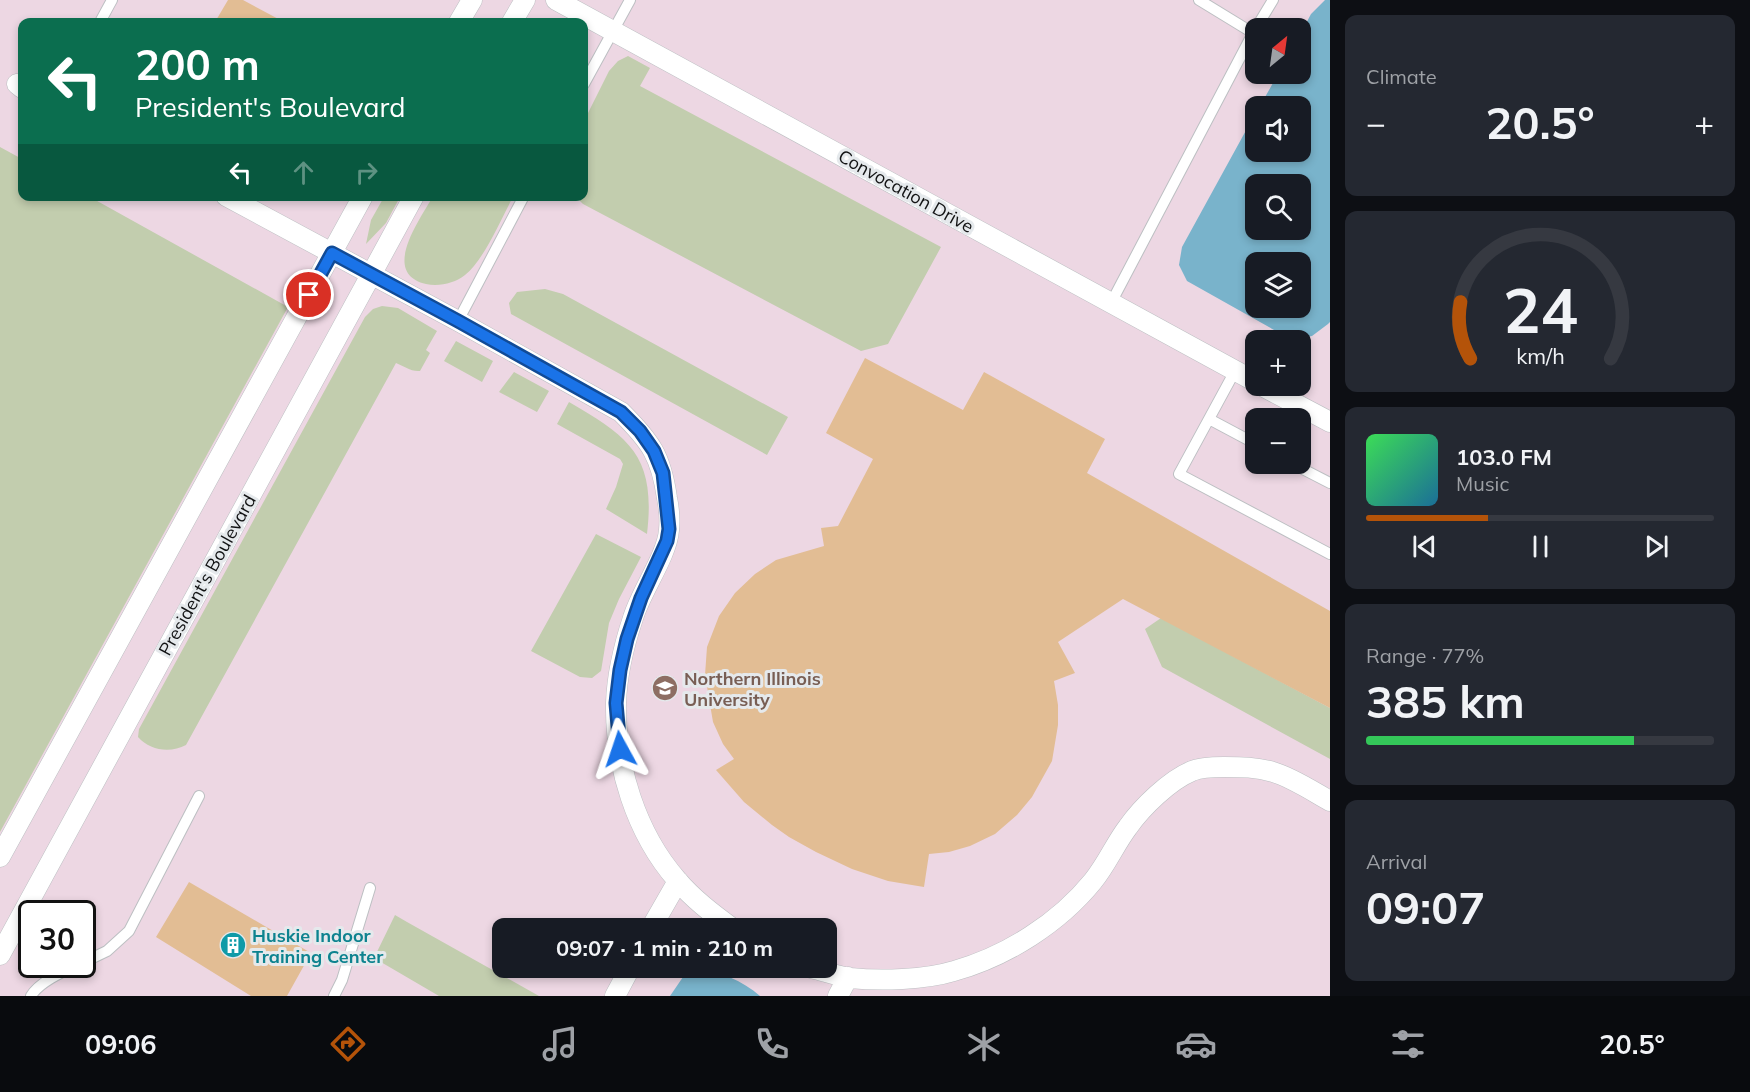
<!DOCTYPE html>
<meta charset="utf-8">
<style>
:root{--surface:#171b24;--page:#242831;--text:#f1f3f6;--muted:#9ea1a6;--line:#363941;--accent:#b45309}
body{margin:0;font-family:Mulish,sans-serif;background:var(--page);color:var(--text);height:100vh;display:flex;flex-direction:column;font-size:22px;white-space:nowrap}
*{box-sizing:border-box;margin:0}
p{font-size:20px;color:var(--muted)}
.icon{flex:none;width:33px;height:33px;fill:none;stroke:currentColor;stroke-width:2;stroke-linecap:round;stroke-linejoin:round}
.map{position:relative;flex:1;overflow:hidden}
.side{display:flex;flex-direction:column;gap:15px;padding:15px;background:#0d0f14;width:420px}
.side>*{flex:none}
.banner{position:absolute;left:18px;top:18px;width:570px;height:183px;border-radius:12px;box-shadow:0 3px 9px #0003;background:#0b6e4f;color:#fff;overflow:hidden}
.needle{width:39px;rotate:29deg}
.buttons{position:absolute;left:1245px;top:18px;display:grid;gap:12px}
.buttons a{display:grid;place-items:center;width:66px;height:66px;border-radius:12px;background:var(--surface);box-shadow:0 3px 9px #0003;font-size:30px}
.speed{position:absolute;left:18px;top:900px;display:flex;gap:12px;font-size:30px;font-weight:700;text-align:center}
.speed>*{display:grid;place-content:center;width:78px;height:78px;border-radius:50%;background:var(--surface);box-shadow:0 3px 9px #0003;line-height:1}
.speed .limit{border:3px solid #111;border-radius:9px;background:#fff;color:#111}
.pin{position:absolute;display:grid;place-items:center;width:51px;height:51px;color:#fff;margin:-26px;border:3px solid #fff;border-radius:50%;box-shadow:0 2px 6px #0007}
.me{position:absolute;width:66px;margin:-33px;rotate:355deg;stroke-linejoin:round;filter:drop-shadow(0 0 4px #0008)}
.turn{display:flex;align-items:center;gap:21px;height:126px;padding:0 18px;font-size:27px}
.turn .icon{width:78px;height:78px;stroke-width:2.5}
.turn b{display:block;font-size:42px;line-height:51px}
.lanes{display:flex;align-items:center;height:57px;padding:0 18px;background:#0003;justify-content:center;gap:30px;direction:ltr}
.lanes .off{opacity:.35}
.big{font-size:45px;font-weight:700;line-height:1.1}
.side .card{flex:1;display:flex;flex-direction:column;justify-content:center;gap:9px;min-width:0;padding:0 21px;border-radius:12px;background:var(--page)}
.side .dial{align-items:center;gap:0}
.dial svg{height:156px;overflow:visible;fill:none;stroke:var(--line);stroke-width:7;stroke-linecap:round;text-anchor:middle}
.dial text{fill:var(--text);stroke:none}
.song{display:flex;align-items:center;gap:18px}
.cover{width:72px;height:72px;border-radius:9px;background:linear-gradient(135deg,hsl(130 70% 55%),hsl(200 70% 35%))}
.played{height:6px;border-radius:3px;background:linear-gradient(90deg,var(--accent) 35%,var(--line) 35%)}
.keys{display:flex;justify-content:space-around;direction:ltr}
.heat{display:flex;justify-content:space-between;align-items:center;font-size:33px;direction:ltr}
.charge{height:9px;border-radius:4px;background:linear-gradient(90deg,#34c759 77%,var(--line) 0)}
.trip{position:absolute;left:492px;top:918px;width:345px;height:60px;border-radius:12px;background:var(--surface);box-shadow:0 3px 9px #0003;font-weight:700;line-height:60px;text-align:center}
.tab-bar{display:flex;height:96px;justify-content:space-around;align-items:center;background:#090b0e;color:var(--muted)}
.tab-bar .icon{width:42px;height:42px}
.tab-bar .current{color:var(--accent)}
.tab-bar b{font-size:27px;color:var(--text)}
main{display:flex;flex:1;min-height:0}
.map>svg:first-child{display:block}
.education{fill:#edd7e3;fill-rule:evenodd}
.green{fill:#c2cdae}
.water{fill:#79b3cb;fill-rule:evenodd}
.building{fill:#e2bd94}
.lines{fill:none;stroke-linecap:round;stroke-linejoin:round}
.service-casing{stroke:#bcbfc2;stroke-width:12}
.minor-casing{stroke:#bcbfc2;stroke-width:21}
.service{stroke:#fff;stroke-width:10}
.minor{stroke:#fff;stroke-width:20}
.route-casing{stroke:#114b97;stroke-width:15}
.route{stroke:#1a73e8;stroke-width:10}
.labels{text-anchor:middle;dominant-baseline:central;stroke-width:6;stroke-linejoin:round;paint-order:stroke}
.street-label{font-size:18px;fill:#121314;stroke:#e5e9ec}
.education-label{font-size:18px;font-weight:bold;fill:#785e54;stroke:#e5e9ec;text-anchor:start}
.culture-label{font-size:18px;font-weight:bold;fill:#0d838f;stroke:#e5e9ec;text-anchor:start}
</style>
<main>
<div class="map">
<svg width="1330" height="996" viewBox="0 0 1330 996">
<rect width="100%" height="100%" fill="#e5e9ec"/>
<!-- education -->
<path class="education" d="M0,0H1330V996H0ZM22,22H584V196H22ZM1256,28H1300V74H1256ZM1256,106H1300V152H1256ZM1256,184H1300V230H1256ZM1256,262H1300V308H1256ZM1256,340H1300V386H1256ZM1256,418H1300V464H1256ZM32,914H82V964H32ZM502,928H826V968H502Z"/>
<!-- green -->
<path class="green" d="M628,56L650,68L640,86L941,247L888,344L861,351L583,204L576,197L584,196V121L609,71L618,61Z
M0,147L22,159V196L90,197L288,307L0,832Z
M433,196L513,197C501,219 484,260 465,275C455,283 439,287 426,284C380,273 420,220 433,196Z
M384,197H400L386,223L366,244L371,220Z
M545,289L563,294L788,417L767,455L511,314L509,303L517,292Z
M382,306L398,308L437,331L426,350L430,353L420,371C411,372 404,366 396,363L186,745C171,753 150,751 138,737L139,729L365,317L373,309Z
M456,341L493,361L482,382L444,361Z
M514,372L549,391L537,412L499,392Z
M569,402C631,438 656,457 647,534L606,509L616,487L623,464L620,459L557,424Z
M596,534L641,557L619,599L609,623L601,671L592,678L580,677L531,651Z
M1161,618L1330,708V759L1162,667L1145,629Z
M395,915L407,922L539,996H439L374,958Z"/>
<!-- water -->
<path class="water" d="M1325,0H1330V322L1328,324L1312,336L1292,340L1187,281L1179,265L1182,247L1255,114L1256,152H1300V106H1260L1278,74H1300L1301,33L1311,14ZM1256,184H1300V230H1256ZM1256,262H1300V308H1256Z
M697,968C719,971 743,981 760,996H670L683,977Z"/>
<!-- building -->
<path class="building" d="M228,0H243L284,22H215Z
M865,358L963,410L984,372L1105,439L1087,473L1330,611V708L1123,599L1058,642L1075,673L1054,681L1058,705V725L1052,761L1032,797L1017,815L995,834L970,846L949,852L929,854L924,887L888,881L852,869L816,852L789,837L772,825L744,802L716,770L734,759L723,744L713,722L705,675L707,647L719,616L735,593L755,574L776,560L824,546L821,528L838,526L873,459L826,433Z
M189,882L311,953L287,996H251L156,937Z"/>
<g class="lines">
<!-- service casing -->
<g class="service-casing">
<path id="service" d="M100,22L112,0
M1256,28L1273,0
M584,84L630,0
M1111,303L1253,33L1199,0
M458,321L524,196
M1235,371L1179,474L1330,554
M1209,419L1256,444
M1293,464L1330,483
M82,963L107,951L129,931L199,796
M31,996C39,982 64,971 79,964
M334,996L342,980L370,888"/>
</g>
<!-- minor casing -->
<g class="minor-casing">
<path id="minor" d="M556,0L1256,382
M459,22L472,0
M512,22L525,0
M17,84L22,88
M226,196L458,321L621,412C651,442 661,456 667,498C669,508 670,520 669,530C667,556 641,591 633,618C624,645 617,674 616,703C615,766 636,833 677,880C693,899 713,914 732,928
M1262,386L1330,422
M0,857L363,196
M651,928L678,881
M0,955L414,196
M811,968C824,971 837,976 850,978C880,981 925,980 954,971C1007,956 1059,923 1093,881C1107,864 1115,844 1128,827C1142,807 1170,780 1192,771C1201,767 1214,767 1224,767C1241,767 1257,767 1273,772C1293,778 1312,791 1330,801
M615,996L630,968
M838,996L848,977"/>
</g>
<!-- service -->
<use href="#service" class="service"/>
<!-- minor -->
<use href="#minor" class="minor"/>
</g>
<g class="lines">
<!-- route casing -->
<g class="route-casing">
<path id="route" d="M309,295L332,253L458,321L621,412L640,431L654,451L663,473L669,529L667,541L641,598L627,639L620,670L616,703L620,749"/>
</g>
<!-- route -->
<use href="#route" class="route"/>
</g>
<!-- icons -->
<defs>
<g id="university-disc" transform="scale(1.35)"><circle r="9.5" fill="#8d6e63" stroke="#e5e9ec"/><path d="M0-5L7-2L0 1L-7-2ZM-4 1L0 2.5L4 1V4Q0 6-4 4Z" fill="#fff"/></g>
<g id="building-disc" transform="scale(1.35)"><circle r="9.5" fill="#0f9aa8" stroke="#e5e9ec"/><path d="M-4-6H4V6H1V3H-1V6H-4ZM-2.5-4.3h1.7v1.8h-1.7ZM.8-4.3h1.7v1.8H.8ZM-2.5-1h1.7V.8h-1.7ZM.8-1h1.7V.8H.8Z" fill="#fff"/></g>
</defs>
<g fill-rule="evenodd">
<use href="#university-disc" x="665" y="688"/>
<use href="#building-disc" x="233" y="945"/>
</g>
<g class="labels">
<!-- street labels -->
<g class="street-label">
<text transform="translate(906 191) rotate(29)">Convocation Drive</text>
<text transform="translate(207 575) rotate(-61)">President's Boulevard</text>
</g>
<!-- education labels -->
<g class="education-label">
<text x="684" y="678">Northern Illinois<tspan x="684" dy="21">University</tspan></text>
</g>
<!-- culture labels -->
<g class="culture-label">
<text x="252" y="935">Huskie Indoor<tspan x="252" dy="21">Training Center</tspan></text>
</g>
</g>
</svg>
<div class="buttons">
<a><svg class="needle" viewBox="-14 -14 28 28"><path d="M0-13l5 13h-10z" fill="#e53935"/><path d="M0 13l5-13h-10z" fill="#9ea1a6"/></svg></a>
<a><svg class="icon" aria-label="sound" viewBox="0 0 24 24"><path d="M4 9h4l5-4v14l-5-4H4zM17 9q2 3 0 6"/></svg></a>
<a><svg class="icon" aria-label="search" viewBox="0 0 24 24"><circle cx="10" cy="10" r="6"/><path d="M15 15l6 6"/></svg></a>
<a><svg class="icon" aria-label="layers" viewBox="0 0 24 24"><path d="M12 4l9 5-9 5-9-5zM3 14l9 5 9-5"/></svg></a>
<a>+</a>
<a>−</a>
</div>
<div class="speed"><div class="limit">30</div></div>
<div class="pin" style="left:309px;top:295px;background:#d93025"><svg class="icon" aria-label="arrive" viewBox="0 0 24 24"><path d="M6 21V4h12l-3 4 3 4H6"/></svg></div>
<svg class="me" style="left:620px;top:749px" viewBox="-20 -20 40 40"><path d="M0-17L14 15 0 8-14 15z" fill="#1a73e8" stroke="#fff" stroke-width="4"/></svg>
<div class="trip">09:07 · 1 min · 210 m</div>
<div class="banner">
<div class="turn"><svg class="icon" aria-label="left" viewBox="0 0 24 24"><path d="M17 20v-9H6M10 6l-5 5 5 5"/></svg><div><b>200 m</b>President's Boulevard</div></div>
<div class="lanes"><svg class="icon" aria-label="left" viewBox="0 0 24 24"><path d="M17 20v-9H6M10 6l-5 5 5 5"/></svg><svg class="icon off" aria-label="ahead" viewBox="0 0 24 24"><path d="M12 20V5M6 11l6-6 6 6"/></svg><svg class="icon off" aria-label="right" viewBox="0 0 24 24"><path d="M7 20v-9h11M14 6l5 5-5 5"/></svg></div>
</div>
</div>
<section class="side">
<div class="card"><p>Climate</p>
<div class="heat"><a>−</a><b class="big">20.5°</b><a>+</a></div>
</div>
<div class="card dial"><svg viewBox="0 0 100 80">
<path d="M14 69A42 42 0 1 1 86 69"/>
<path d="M14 69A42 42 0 0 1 9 40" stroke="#b45309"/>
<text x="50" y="56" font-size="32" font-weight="700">24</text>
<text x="50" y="72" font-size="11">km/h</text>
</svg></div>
<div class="card">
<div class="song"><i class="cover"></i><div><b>103.0 FM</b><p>Music</p></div></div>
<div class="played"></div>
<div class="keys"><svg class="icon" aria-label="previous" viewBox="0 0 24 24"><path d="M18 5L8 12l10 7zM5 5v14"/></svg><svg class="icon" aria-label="pause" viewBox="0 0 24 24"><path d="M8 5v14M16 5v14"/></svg><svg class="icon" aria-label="next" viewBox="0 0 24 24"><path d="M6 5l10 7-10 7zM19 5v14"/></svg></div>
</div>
<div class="card"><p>Range · 77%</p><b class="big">385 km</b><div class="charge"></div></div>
<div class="card"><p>Arrival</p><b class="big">09:07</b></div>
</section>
</main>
<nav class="tab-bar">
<b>09:06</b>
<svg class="icon current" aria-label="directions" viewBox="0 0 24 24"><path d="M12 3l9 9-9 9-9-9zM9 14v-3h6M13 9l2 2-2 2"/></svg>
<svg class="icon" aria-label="music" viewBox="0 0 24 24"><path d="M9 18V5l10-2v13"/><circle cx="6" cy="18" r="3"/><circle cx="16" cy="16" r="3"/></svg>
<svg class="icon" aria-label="phone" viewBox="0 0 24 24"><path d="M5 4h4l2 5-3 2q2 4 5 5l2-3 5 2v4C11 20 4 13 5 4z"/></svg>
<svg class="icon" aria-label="climate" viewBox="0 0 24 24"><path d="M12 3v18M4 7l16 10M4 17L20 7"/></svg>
<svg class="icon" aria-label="car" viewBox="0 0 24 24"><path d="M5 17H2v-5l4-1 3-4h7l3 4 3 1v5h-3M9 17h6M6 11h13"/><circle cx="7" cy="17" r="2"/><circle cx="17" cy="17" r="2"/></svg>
<svg class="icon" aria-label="filters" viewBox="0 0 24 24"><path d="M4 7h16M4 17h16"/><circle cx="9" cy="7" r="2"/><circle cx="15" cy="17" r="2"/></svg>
<b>20.5°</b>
</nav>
